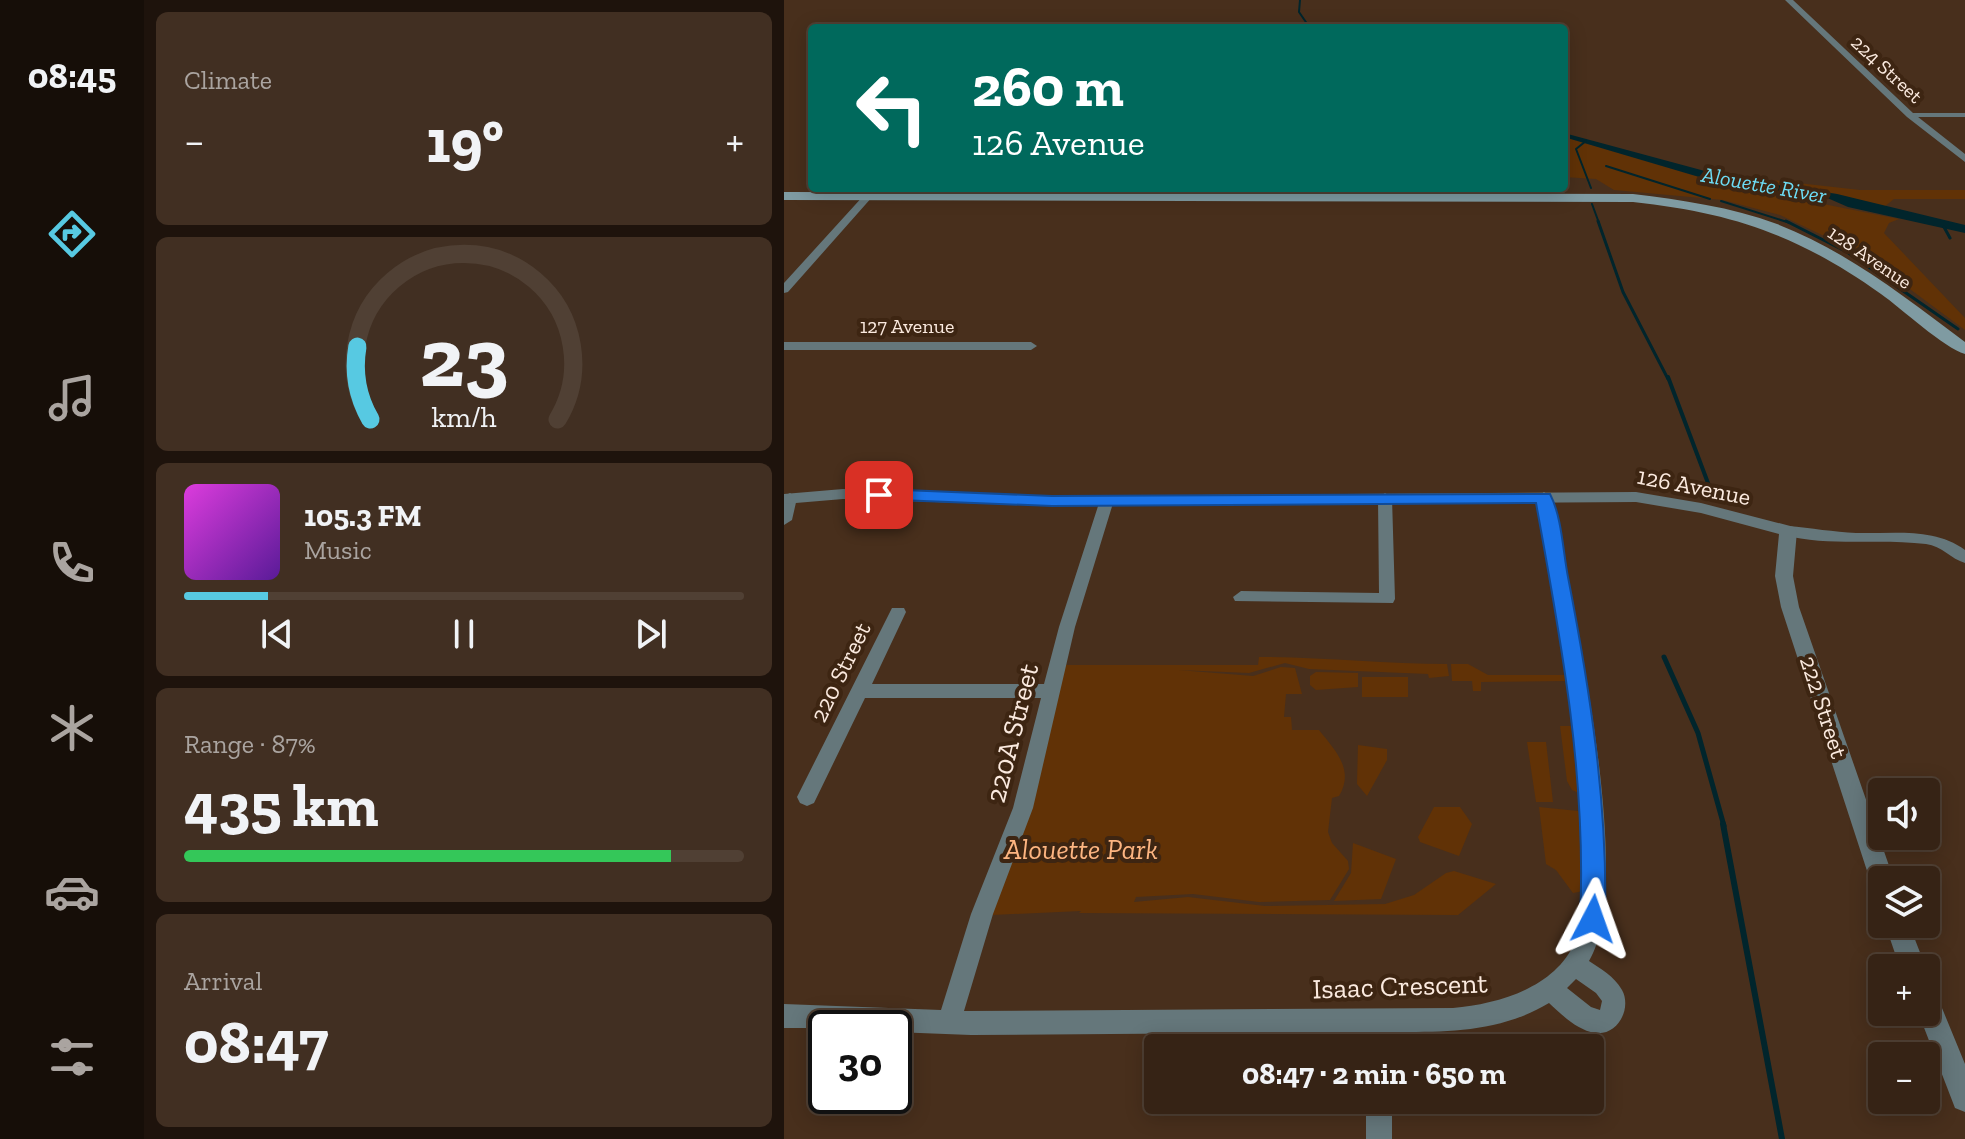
<!DOCTYPE html>
<meta charset="utf-8">
<style>
:root{--surface:#362315;--page:#412f22;--text:#f1f3f6;--muted:#aaa4a0;--line:#504034;--accent:#57c9e2}
body{margin:0;font-family:"Zilla Slab",serif;background:var(--page);color:var(--text);height:100vh;display:flex;flex-direction:column;font-size:30px;white-space:nowrap}
*{box-sizing:border-box;margin:0}
p{font-size:26px;color:var(--muted)}
.icon{flex:none;width:44px;height:44px;fill:none;stroke:currentColor;stroke-width:2;stroke-linecap:round;stroke-linejoin:round}
.map{position:relative;flex:1;overflow:hidden}
.drawer{display:flex;flex-direction:column;gap:12px;padding:12px;background:#1e130c;width:640px}
.drawer>*{flex:none}
.top-card{position:absolute;left:24px;top:24px;width:760px;height:168px;border-radius:8px;box-shadow:0 4px 20px #0003,0 0 0 2px var(--line);background:#00695c;color:#fff;overflow:hidden}
.buttons{position:absolute;left:1084px;top:778px;display:grid;gap:16px}
.buttons a{display:grid;place-items:center;width:72px;height:72px;border-radius:8px;background:var(--surface);box-shadow:0 4px 20px #0003,0 0 0 2px var(--line);font-size:40px}
.speed{position:absolute;left:24px;top:1010px;display:flex;gap:16px;font-size:40px;font-weight:700;text-align:center}
.speed>*{display:grid;place-content:center;width:104px;height:104px;border-radius:50%;background:var(--surface);box-shadow:0 4px 20px #0003,0 0 0 2px var(--line);line-height:1}
.speed .limit{border:4px solid #111;border-radius:12px;background:#fff;color:#111}
.pin{position:absolute;display:grid;place-items:center;width:68px;height:68px;color:#fff;margin:-34px;border-radius:16px;box-shadow:0 4px 12px #0006}
.me{position:absolute;width:88px;margin:-44px;rotate:4deg;stroke-linejoin:round;filter:drop-shadow(0 0 6px #0008)}
.turn{display:flex;align-items:center;gap:28px;height:168px;padding:0 32px;font-size:36px}
.turn .icon{width:104px;height:104px;stroke-width:2.5}
.turn b{display:block;font-size:56px;line-height:68px}
.big{font-size:60px;font-weight:700;line-height:1.1}
.drawer .card{flex:1;display:flex;flex-direction:column;justify-content:center;gap:12px;min-width:0;padding:0 28px;border-radius:12px;background:var(--page)}
.drawer .dial{align-items:center;gap:0}
.dial svg{height:208px;overflow:visible;fill:none;stroke:var(--line);stroke-width:7;stroke-linecap:round;text-anchor:middle}
.dial text{fill:var(--text);stroke:none}
.song{display:flex;align-items:center;gap:24px}
.cover{width:96px;height:96px;border-radius:12px;background:linear-gradient(135deg,hsl(300 70% 55%),hsl(270 70% 35%))}
.played{height:8px;border-radius:4px;background:linear-gradient(90deg,var(--accent) 15%,var(--line) 15%)}
.keys{display:flex;justify-content:space-around;direction:ltr}
.heat{display:flex;justify-content:space-between;align-items:center;font-size:44px;direction:ltr}
.charge{height:12px;border-radius:6px;background:linear-gradient(90deg,#34c759 87%,var(--line) 0)}
.trip{position:absolute;left:360px;top:1034px;width:460px;height:80px;border-radius:8px;background:var(--surface);box-shadow:0 4px 20px #0003,0 0 0 2px var(--line);font-weight:700;line-height:80px;text-align:center}
main{display:flex;flex:1;min-height:0}
.dock{display:flex;flex-direction:column;width:144px;justify-content:space-around;align-items:center;background:#160e08;color:var(--muted)}
.dock .icon{width:56px;height:56px}
.dock .active{color:var(--accent)}
.dock b{font-size:36px;color:var(--text)}
.map>svg:first-child{display:block}
.green{fill:#613206}
.water{fill:#01252c}
.lines{fill:none;stroke-linecap:round;stroke-linejoin:round}
.stream-far4{stroke:#01252c;stroke-width:2}
.stream-far3{stroke:#01252c;stroke-width:3}
.stream-far2{stroke:#01252c;stroke-width:4}
.stream-far1{stroke:#01252c;stroke-width:5}
.stream{stroke:#01252c;stroke-width:6}
.minor{fill:#65777b;fill-rule:evenodd}
.tertiary{fill:#65777b;fill-rule:evenodd}
.secondary{fill:#7f9ba2;fill-rule:evenodd}
.route{fill:#1a73e8;stroke:#114b97;stroke-width:2}
.labels{text-anchor:middle;dominant-baseline:central;stroke-width:8;stroke-linejoin:round;paint-order:stroke}
.far-street-label{font-size:20px;fill:#fbeadf;stroke:#3d2512}
.far-water-label{font-size:22px;font-style:italic;fill:#6dddf6;stroke:#3d2512}
.street-label{font-size:24px;fill:#fbeadf;stroke:#3d2512}
.near-street-label{font-size:28px;fill:#fbeadf;stroke:#3d2512}
.near-park-label{font-size:28px;font-style:italic;fill:#fdb581;stroke:#3d2512}
</style>
<main>
<nav class="dock">
<b>08:45</b>
<svg class="icon active" aria-label="directions" viewBox="0 0 24 24"><path d="M12 3l9 9-9 9-9-9zM9 14v-3h6M13 9l2 2-2 2"/></svg>
<svg class="icon" aria-label="music" viewBox="0 0 24 24"><path d="M9 18V5l10-2v13"/><circle cx="6" cy="18" r="3"/><circle cx="16" cy="16" r="3"/></svg>
<svg class="icon" aria-label="phone" viewBox="0 0 24 24"><path d="M5 4h4l2 5-3 2q2 4 5 5l2-3 5 2v4C11 20 4 13 5 4z"/></svg>
<svg class="icon" aria-label="climate" viewBox="0 0 24 24"><path d="M12 3v18M4 7l16 10M4 17L20 7"/></svg>
<svg class="icon" aria-label="car" viewBox="0 0 24 24"><path d="M5 17H2v-5l4-1 3-4h7l3 4 3 1v5h-3M9 17h6M6 11h13"/><circle cx="7" cy="17" r="2"/><circle cx="17" cy="17" r="2"/></svg>
<svg class="icon" aria-label="filters" viewBox="0 0 24 24"><path d="M4 7h16M4 17h16"/><circle cx="9" cy="7" r="2"/><circle cx="15" cy="17" r="2"/></svg>
</nav>
<section class="drawer">
<div class="card"><p>Climate</p>
<div class="heat"><a>−</a><b class="big">19°</b><a>+</a></div>
</div>
<div class="card dial"><svg viewBox="0 0 100 80">
<path d="M14 69A42 42 0 1 1 86 69"/>
<path d="M14 69A42 42 0 0 1 9 41" stroke="#57c9e2"/>
<text x="50" y="56" font-size="32" font-weight="700">23</text>
<text x="50" y="72" font-size="11">km/h</text>
</svg></div>
<div class="card">
<div class="song"><i class="cover"></i><div><b>105.3 FM</b><p>Music</p></div></div>
<div class="played"></div>
<div class="keys"><svg class="icon" aria-label="previous" viewBox="0 0 24 24"><path d="M18 5L8 12l10 7zM5 5v14"/></svg><svg class="icon" aria-label="pause" viewBox="0 0 24 24"><path d="M8 5v14M16 5v14"/></svg><svg class="icon" aria-label="next" viewBox="0 0 24 24"><path d="M6 5l10 7-10 7zM19 5v14"/></svg></div>
</div>
<div class="card"><p>Range · 87%</p><b class="big">435 km</b><div class="charge"></div></div>
<div class="card"><p>Arrival</p><b class="big">08:47</b></div>
</section>
<div class="map">
<svg width="1181" height="1139" viewBox="0 0 1181 1139">
<rect width="100%" height="100%" fill="#482f1c"/>
<!-- green -->
<path class="green" d="M780,137L939,184L1115,219L1105,223L1100,233L1181,318V330L1080,255L996,215L939,200L830,190L812,179L780,177Z
M987,180L1076,190H1181V199H1110L1100,207L1053,194L972,182Z
M475,657C539,657 600,664 663,664L665,676L645,678L644,674L525,669L501,663L465,673L394,670L469,676L497,667L511,668L518,694H502L500,717H507L508,730H535C551,750 571,770 555,796L548,798L544,832L548,843L564,861L565,869L546,900L475,902L409,894L352,897L350,902L404,897L481,906L601,904L630,895L662,873L670,871L712,884L674,915L295,913L297,911L208,915L255,777L281,665H474Z
M667,664H684L704,675H781L782,681L697,682V691H689L688,681H668Z
M532,672L574,673V687L532,690L526,685V676Z
M578,677H624V697H578Z
M776,726H787L795,793L788,790L783,781Z
M743,742H762L769,802H752Z
M574,745L603,749V760L583,796L573,784Z
M650,807H676L688,824L675,856L636,842L634,837Z
M755,807L794,811L797,816L800,891L789,893L772,870L762,864Z
M569,843L612,859L597,899L550,901L567,873Z"/>
<!-- water -->
<path class="water" d="M780,133L943,177L1053,194L1181,225V233L1064,207L1032,193H993L939,184L780,137Z"/>
<g class="lines">
<!-- stream-far4 -->
<path class="stream-far4" d="M516,0L515,12L526,28
M802,141L792,149L807,188
M822,166L926,199
M937,201L1006,223
M808,204L815,223"/>
<!-- stream-far3 -->
<path class="stream-far3" d="M814,221L839,292L884,379
M1002,221L1063,252L1174,329
M1160,227L1166,238"/>
<!-- stream-far2 -->
<path class="stream-far2" d="M884,377L930,499"/>
<!-- stream-far1 -->
<path class="stream-far1" d="M880,657L914,733L940,826"/>
<!-- stream -->
<path class="stream" d="M939,824L998,1139"/>
<!-- minor -->
<path class="minor" d="M1126,113H1181V117H1123Z
M81,194L89,196L4,292L0,293V283Z
M0,342H247L253,346L247,350H0Z
M760,492L767,497C786,592 853,882 805,961C817,969 830,976 838,990C848,1008 834,1036 811,1033C793,1030 778,1015 765,1003C715,1033 662,1032 606,1032V1048H582V1032L187,1035L110,1032V1028H0V1004L157,1010L187,914L229,808L257,698H81L30,803L23,806L16,803L13,797L108,608H120L122,612L88,684H260L275,627L316,500L323,495L330,500L291,627L249,808L209,914L180,1011L669,1008C714,1004 771,988 791,942C806,908 802,864 800,828C794,717 772,606 753,497ZM792,979L812,993L818,1001L816,1010L807,1007L783,988Z
M6,493L13,498L8,520L0,525V496Z
M601,493L608,498L611,599L609,603L451,601L449,597L457,591L595,593L594,498Z
M1004,526C1027,528 1050,532 1072,533C1109,534 1150,527 1181,550V563C1167,559 1158,546 1142,544C1095,538 1046,547 999,535L996,531Z
M582,1100H608V1139H582Z"/>
<!-- tertiary -->
<path class="tertiary" d="M1001,0H1009L1129,113L1181,154V162L1123,117Z
M59,489L268,496L852,492L917,503L1010,527L1013,531L1009,576L1015,607L1110,880H1098V891L1090,888L1086,880L997,607L991,576L995,534L917,513L852,502L268,506L59,499L0,504V494Z
M1101,924H1125L1142,968H1116Z
M1142,987L1151,991L1181,1064V1112L1171,1108L1134,1012H1142Z"/>
<!-- secondary -->
<path class="secondary" d="M0,192L849,194C898,200 947,207 993,224C1063,251 1122,298 1181,342V354C1160,348 1117,308 1097,294C1014,235 949,213 849,202L0,200Z"/>
</g>
<!-- route -->
<path class="route" d="M95,489L268,496L766,494C778,517 779,552 784,577C806,690 824,805 821,919L818,928L809,931L800,928L796,919C803,779 777,640 752,503L268,506L89,499V491Z"/>
<g class="labels">
<!-- far-street labels -->
<g class="far-street-label">
<text transform="translate(1103 69) rotate(43)">224 Street</text>
<text transform="translate(1086 257) rotate(34)">128 Avenue</text>
<text x="123" y="326">127 Avenue</text>
</g>
<!-- far-water labels -->
<g class="far-water-label">
<text transform="translate(980 185) rotate(10)">Alouette River</text>
</g>
<!-- street labels -->
<g class="street-label">
<text transform="translate(910 486) rotate(11)">126 Avenue</text>
<text transform="translate(56 672) rotate(-64)">220 Street</text>
<text transform="translate(1040 707) rotate(72)">222 Street</text>
</g>
<!-- near-street labels -->
<g class="near-street-label">
<text transform="translate(228 733) rotate(-76)">220A Street</text>
<text transform="translate(616 986) rotate(-2)">Isaac Crescent</text>
</g>
<!-- near-park labels -->
<g class="near-park-label">
<text x="297" y="849">Alouette Park</text>
</g>
</g>
</svg>
<div class="buttons">
<a><svg class="icon" aria-label="sound" viewBox="0 0 24 24"><path d="M4 9h4l5-4v14l-5-4H4zM17 9q2 3 0 6"/></svg></a>
<a><svg class="icon" aria-label="layers" viewBox="0 0 24 24"><path d="M12 4l9 5-9 5-9-5zM3 14l9 5 9-5"/></svg></a>
<a>+</a>
<a>−</a>
</div>
<div class="speed"><div class="limit">30</div></div>
<div class="pin" style="left:95px;top:495px;background:#d93025"><svg class="icon" aria-label="arrive" viewBox="0 0 24 24"><path d="M6 21V4h12l-3 4 3 4H6"/></svg></div>
<svg class="me" style="left:809px;top:919px" viewBox="-20 -20 40 40"><path d="M0-17L14 15 0 8-14 15z" fill="#1a73e8" stroke="#fff" stroke-width="4"/></svg>
<div class="trip">08:47 · 2 min · 650 m</div>
<div class="top-card">
<div class="turn"><svg class="icon" aria-label="left" viewBox="0 0 24 24"><path d="M17 20v-9H6M10 6l-5 5 5 5"/></svg><div><b>260 m</b>126 Avenue</div></div>
</div>
</div>
</main>
